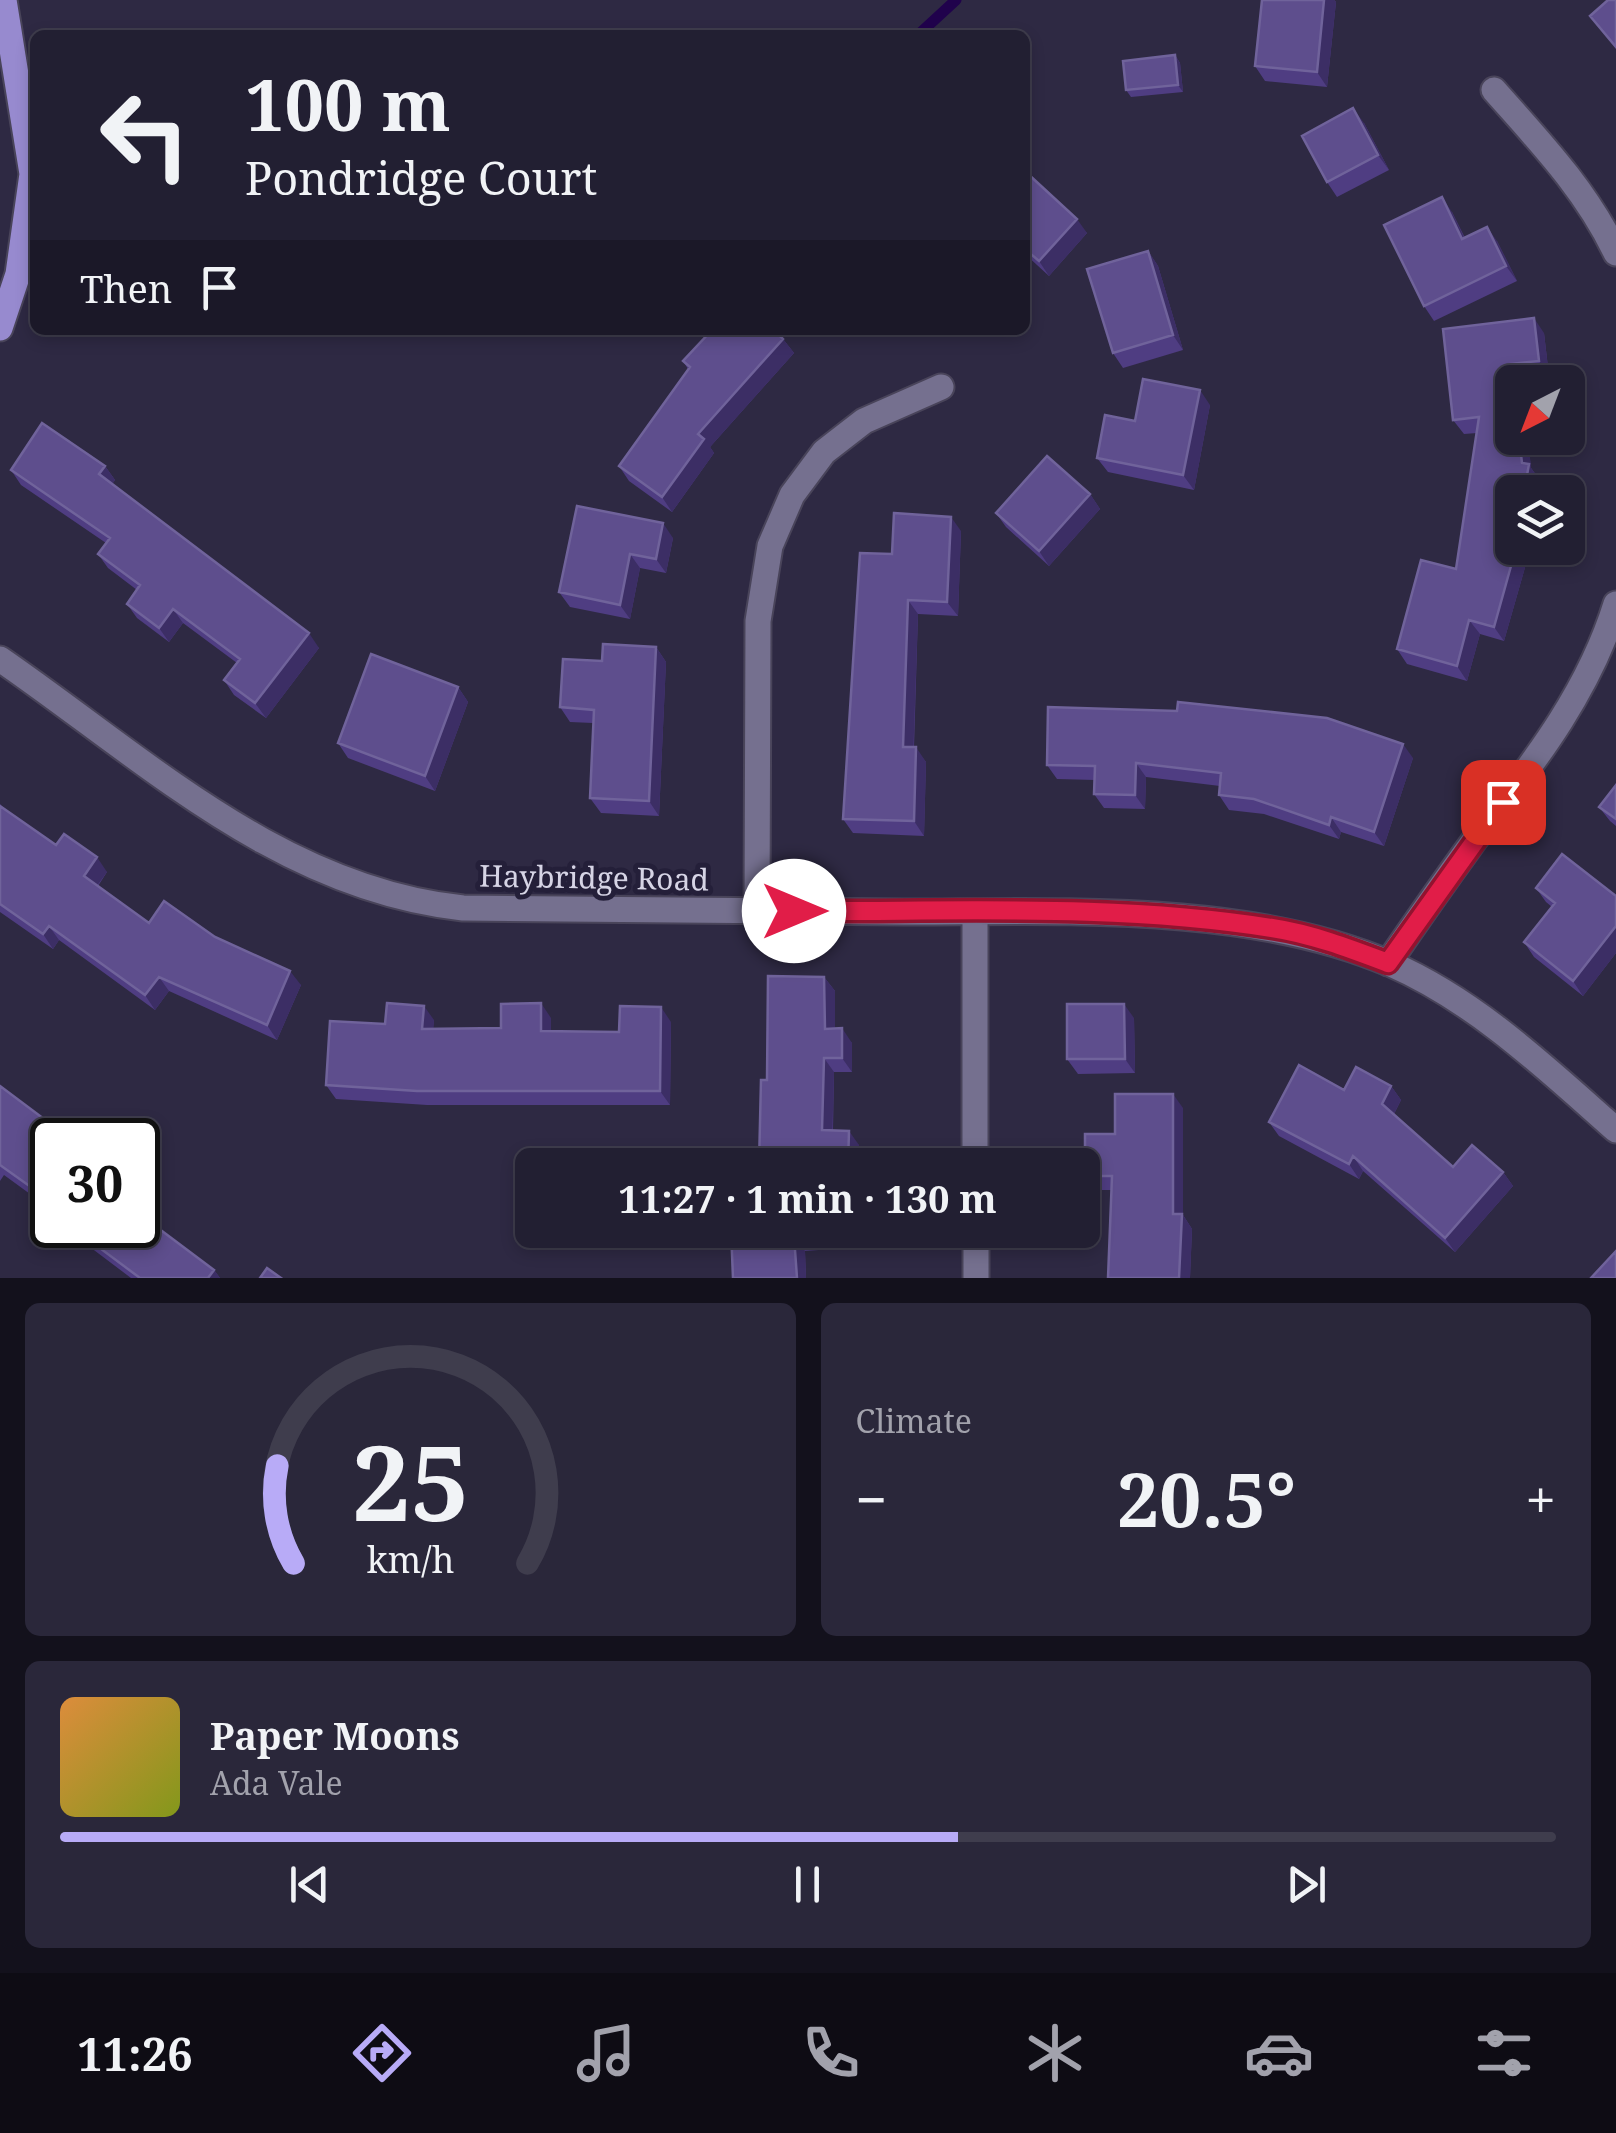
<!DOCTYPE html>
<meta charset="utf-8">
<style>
:root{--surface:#221f32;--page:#2a273a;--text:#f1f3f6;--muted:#a2a2ac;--line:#3f3d4d;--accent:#b8abf7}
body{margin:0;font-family:"Noto Serif",serif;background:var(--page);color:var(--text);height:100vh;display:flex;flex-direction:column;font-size:38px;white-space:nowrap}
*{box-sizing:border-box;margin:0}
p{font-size:32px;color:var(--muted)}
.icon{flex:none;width:55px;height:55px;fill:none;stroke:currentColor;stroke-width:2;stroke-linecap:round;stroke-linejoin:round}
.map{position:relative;height:1278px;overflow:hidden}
.details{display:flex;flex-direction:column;gap:25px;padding:25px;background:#13111c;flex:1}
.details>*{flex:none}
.banner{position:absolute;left:30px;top:30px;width:1000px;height:305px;border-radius:15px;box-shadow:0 5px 15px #0003,0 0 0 2px var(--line);background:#221f32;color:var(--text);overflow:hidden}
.needle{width:65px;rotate:222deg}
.buttons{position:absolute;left:1495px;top:365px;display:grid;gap:20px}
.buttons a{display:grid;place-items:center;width:90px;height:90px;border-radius:15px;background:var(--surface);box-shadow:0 5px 15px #0003,0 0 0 2px var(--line);font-size:50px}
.speed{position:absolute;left:30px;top:1118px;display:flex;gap:20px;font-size:50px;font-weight:700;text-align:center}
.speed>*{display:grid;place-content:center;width:130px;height:130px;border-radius:50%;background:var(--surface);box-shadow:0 5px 15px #0003,0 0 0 2px var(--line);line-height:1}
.speed .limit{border:5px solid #111;border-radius:15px;background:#fff;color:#111}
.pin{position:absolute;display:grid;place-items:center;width:85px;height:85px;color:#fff;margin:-42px;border-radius:20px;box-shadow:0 5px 15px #0006}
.me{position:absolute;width:110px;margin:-55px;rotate:90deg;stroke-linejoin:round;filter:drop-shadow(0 0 8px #0008)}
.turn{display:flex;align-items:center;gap:35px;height:210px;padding:0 50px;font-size:45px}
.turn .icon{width:130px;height:130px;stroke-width:2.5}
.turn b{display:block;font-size:70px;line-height:85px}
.then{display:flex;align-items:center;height:95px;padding:0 50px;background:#0003;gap:20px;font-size:38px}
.big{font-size:75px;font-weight:700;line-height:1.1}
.details .card{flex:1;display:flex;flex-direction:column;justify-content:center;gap:15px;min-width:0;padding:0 35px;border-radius:15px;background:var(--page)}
.details .dial{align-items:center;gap:0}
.dial svg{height:260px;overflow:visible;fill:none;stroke:var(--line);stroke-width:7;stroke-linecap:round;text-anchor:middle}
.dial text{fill:var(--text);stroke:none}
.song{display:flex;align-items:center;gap:30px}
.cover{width:120px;height:120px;border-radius:15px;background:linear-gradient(135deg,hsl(30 70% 55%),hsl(70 70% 35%))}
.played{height:10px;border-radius:5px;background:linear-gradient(90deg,var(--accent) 60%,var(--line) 60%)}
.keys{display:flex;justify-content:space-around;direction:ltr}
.heat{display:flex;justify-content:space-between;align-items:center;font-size:55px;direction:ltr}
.details .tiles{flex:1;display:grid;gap:25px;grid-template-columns:1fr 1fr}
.card:last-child{grid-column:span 2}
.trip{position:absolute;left:515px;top:1148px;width:585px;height:100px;border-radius:15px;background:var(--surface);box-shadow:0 5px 15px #0003,0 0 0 2px var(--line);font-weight:700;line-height:100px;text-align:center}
.tab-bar{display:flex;height:160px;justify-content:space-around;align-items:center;background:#0e0c14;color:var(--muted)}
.tab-bar .icon{width:70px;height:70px}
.tab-bar .selected{color:var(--accent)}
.tab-bar b{font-size:45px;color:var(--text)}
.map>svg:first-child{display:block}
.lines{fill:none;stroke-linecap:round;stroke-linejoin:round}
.stream{stroke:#20024c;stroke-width:11}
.minor-casing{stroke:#49445a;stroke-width:29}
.major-casing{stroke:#49445a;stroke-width:29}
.minor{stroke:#75708f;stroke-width:25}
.major{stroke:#978acf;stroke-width:25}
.wall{fill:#4f3d82}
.shaded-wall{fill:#3c2e65}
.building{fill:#5e4e8d;stroke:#70639b;stroke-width:2.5}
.route-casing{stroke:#92132f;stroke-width:25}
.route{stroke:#e11d48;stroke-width:18}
.labels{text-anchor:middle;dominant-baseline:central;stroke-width:10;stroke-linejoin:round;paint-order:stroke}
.street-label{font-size:30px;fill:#d6d4e5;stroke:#241f39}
</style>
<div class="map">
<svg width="1616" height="1278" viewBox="0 0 1616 1278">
<rect width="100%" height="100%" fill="#2e2943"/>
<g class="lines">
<!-- stream -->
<path class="stream" d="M918,35L956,0"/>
<!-- minor casing -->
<g class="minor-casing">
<path id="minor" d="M1494,90C1540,142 1586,190 1616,253
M0,659C145,759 281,889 463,908C610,910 757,911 904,912C1057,912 1248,902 1391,964C1476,1001 1547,1069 1616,1130
M757,911L758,621L770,546L792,495L824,452L864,421L941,387
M975,912V1165
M1388,963C1416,922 1444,882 1473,842C1530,767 1588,695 1616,604
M976,1230V1278"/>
</g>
<!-- major casing -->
<g class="major-casing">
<path id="major" d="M0,328L18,274L32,174L4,0"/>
</g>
<!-- minor -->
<use href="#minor" class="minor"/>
<!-- major -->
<use href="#major" class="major"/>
</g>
<!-- wall -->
<path class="wall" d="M1262,0H1334L1336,2L1327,87L1265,81L1255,66Z
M1175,55L1180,63L1183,92L1131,97L1126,90Z
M1364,123L1389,170L1337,197L1327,182Z
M1025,176L1087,233L1049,276L1025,254Z
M1452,212L1465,238L1497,241L1517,281L1434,321L1424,306Z
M1148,251L1158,266L1183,350L1123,368L1113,353Z
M1544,333L1549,376L1521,379L1531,468L1539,479L1526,564L1504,641L1480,634L1467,681L1407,664L1397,649L1456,569L1477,433L1464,434L1453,420Z
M783,339L794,353L710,447L714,453L672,512L629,481L619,466L688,369L683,361Z
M1210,405L1194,490L1108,472L1097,458L1135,421Z
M105,466L115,480L112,484L319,648L266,718L234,695L224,680L237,663L183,623L169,642L137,618L127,604L137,590L108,568L98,554L106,543L21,485L11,470Z
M1090,494L1100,509L1049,566L1006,527L996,513Z
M577,506L673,538L666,573L640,568L630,619L570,607L559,592Z
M961,531L958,616L918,614L914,747L926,762L924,836L853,833L843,819L892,554Z
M656,647L666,662L659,816L601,813L590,798L593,723L570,722L560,707L602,661Z
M458,687L468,702L435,791L348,758L338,743Z
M1413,758L1384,846L1341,832L1339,839L1264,814L1229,810L1219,795L1220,786L1146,777L1145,809L1104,808L1094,794L1095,780L1057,779L1047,765Z
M1616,785V826L1610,821L1599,807Z
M0,804L3,808L56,845L107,872L98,886L149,923L215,937L301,985L277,1040L169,991L155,1010L59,940L53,949L0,912Z
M1536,888L1616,896V953L1583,996L1534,957L1524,942L1552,907L1546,902Z
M824,977L835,991V1028L852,1043V1072H834L833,1130L859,1145L858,1165L767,1080Z
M551,1018V1031L619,1032L671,1022L670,1105H427L336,1099L326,1085L385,1024L434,1020L433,1029L501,1028Z
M1134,1018L1135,1073L1078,1074L1067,1059Z
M0,1086L52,1140V1210L4,1175L0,1181Z
M1391,1086L1401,1100L1394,1114L1453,1167L1503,1172L1513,1186L1455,1252L1363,1171L1359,1179L1279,1136L1269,1122L1344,1090Z
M1183,1108V1215L1192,1229L1190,1278H1108L1112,1190H1095L1085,1176L1115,1134Z
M68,1225L214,1270L220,1278H131L78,1238Z
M731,1230H831L832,1249L805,1251L806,1278H733Z"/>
<!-- shaded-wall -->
<path class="shaded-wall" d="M1324,0H1334L1336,2L1327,87L1317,72Z
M1175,55L1180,63L1183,92L1178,85Z
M1353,108L1364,123L1389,170L1378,155Z
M1442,197L1452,212L1472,254L1462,239Z
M1077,219L1087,233L1049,276L1039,261Z
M1487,227L1497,241L1517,281L1506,266Z
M1148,251L1158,266L1183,350L1173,335Z
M1534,318L1544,333L1549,376L1539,361Z
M783,339L794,353L710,447L714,453L672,512L662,497L698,434Z
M1510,364L1521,379V382H1513Z
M1200,390L1210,405L1194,490L1183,475Z
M1519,438H1528L1531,468L1539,479L1537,492H1524Z
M105,466L115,480L109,489L99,474Z
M1090,494L1100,509L1049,566L1039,551Z
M951,517L961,531L958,616L947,602Z
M663,523L673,538L666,573L656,559Z
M1516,548H1528L1526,564L1504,641L1494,627Z
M630,554L640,568L630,619L620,605Z
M908,600L918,614L913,761L903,747Z
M173,609L183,623L169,642L159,628Z
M1469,620L1480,634L1467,681L1457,666Z
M309,633L319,648L266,718L255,703Z
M656,647L666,662L659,816L649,801Z
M458,687L468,702L435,791L425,776Z
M1403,744L1413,758L1384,846L1374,832Z
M916,747L926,762L924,836L914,821Z
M1136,763L1146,777L1145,809L1135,795Z
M1331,817L1341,832L1339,839L1329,825Z
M97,857L107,872L94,890L84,876Z
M49,926L59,940L53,949L43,934Z
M1616,926V953L1583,996L1573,981Z
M290,971L301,985L277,1040L267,1025Z
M159,977L169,991L155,1010L145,995Z
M824,977L835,991V1043L825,1029Z
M541,1003L551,1018V1046L541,1031Z
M1124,1004L1134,1018L1135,1073L1125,1059Z
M424,1006L434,1020L432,1044L422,1029Z
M661,1007L671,1022L670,1105L660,1091Z
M842,1028L852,1043V1072L842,1058Z
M824,1058L834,1072L832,1145L822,1130Z
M1391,1086L1401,1100L1392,1118L1382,1104Z
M1173,1094L1183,1108V1215L1192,1229L1190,1278H1179L1173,1214Z
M849,1131L859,1145L858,1165H848Z
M1353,1156L1363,1171L1359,1179L1349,1164Z
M1503,1172L1513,1186L1455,1252L1445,1238Z
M138,1184L144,1193L138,1202Z
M821,1230H831L832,1249L821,1235Z
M794,1236L805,1251L806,1278H797Z
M214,1270L220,1278H208Z"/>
<!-- building -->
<path class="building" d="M1262,0H1324L1317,72L1255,66Z
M1608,0H1616V47L1590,16Z
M1175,55L1178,85L1126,90L1123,61Z
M1353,108L1378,155L1327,182L1302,136Z
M1027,173L1077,219L1039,261L1025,249V176Z
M1442,197L1462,239L1487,227L1506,266L1424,306L1384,225Z
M1148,251L1173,335L1113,353L1087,269Z
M1534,318L1539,361L1510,364L1513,382L1512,438H1519L1522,463L1529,464L1524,492H1512V548H1516L1494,627L1469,620L1457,666L1397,649L1421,560L1456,569L1479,417L1453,420L1443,329Z
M712,330H774L783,339L698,434L704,439L662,497L619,466L690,367L683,361Z
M1143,379L1200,390L1183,475L1097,458L1105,415L1135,421Z
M42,423L105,466L99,474L309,633L255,703L224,680L240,659L173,609L159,628L127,604L140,585L98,554L110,538L11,470Z
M1047,456L1090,494L1039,551L996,513Z
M577,506L663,523L656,559L630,554L620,605L559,592Z
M894,513L951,517L947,602L908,600L903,747H916L914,821L843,819L860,553L892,554Z
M603,644L656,647L649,801L590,798L594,710L560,707L563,659L602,661Z
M371,654L458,687L425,776L338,743Z
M1178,702L1327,718L1403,744L1374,832L1331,817L1329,825L1254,799L1219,795L1221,773L1136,763L1135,795L1094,794L1095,766L1047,765L1048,707L1177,711Z
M1616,785V819L1599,807Z
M0,806L56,845L64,834L97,857L84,876L149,923L164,901L215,937L290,971L267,1025L159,977L145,995L49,926L43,934L0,904Z
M1562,854L1616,896V926L1573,981L1524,942L1555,903L1536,888Z
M768,976L824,977L825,1029L842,1028V1058H824L822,1130L849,1131L848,1165H759L761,1080H767Z
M387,1003L424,1006L422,1029L501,1028V1004L541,1003V1031L619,1032L620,1006L661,1007L660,1091H417L326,1085L330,1021L385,1024Z
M1067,1004H1124L1125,1059H1067Z
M1299,1065L1344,1090L1356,1067L1391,1086L1382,1104L1453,1167L1472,1145L1503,1172L1445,1238L1353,1156L1349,1164L1269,1122Z
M0,1086L60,1131L63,1127L80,1140H52V1202L0,1165Z
M1115,1094H1173V1214H1182L1179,1278H1108L1112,1176H1085V1134H1115Z
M138,1213L214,1270L208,1278H140L69,1225H138Z
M731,1230H821V1235L794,1236L797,1278H733Z
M1616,1251V1278H1591Z
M267,1268L281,1278H260Z"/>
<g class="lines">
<!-- route casing -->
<g class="route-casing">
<path id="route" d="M794,911C952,912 1115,903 1272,928C1312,934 1351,949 1388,963L1503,802"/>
</g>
<!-- route -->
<use href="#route" class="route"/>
</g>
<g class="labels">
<!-- street labels -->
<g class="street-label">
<text transform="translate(594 877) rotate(1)">Haybridge Road</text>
</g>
</g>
</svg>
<div class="buttons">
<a><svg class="needle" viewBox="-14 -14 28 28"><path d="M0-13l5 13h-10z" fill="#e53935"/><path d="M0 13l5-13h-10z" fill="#a2a2ac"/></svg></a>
<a><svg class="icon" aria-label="layers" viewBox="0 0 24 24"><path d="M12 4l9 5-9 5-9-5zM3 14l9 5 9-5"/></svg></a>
</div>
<div class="speed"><div class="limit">30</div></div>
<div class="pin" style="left:1503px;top:802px;background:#d93025"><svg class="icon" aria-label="arrive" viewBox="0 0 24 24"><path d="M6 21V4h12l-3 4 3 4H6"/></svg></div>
<svg class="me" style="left:794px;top:911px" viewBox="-20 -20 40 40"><circle r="19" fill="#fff"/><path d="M0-13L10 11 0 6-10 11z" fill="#e11d48"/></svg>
<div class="trip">11:27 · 1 min · 130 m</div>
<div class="banner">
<div class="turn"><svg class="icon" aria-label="left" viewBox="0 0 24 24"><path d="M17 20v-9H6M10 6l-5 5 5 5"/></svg><div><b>100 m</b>Pondridge Court</div></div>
<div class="then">Then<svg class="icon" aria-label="arrive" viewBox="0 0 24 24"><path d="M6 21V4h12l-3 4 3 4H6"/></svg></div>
</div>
</div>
<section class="details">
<div class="tiles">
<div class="card dial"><svg viewBox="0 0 100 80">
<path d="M14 69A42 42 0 1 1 86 69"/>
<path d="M14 69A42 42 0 0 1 9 39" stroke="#b8abf7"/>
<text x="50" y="56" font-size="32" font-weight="700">25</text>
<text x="50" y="72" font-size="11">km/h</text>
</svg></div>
<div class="card"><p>Climate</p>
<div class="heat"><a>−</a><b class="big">20.5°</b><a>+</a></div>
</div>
<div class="card">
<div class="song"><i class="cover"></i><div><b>Paper Moons</b><p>Ada Vale</p></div></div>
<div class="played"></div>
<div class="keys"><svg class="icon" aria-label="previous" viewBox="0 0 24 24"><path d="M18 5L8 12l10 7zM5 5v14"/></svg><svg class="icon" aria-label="pause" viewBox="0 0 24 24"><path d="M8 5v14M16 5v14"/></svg><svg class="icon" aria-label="next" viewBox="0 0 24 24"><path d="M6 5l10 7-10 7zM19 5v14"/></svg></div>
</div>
</div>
</section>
<nav class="tab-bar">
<b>11:26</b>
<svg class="icon selected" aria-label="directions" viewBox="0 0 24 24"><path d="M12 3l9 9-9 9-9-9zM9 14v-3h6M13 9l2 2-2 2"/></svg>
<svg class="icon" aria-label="music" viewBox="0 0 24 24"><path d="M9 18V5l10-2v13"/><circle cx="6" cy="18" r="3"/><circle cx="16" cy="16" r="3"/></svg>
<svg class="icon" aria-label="phone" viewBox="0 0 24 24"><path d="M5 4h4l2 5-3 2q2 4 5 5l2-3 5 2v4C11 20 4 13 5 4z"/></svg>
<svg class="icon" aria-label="climate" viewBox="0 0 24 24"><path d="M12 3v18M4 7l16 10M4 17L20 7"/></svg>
<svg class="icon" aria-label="car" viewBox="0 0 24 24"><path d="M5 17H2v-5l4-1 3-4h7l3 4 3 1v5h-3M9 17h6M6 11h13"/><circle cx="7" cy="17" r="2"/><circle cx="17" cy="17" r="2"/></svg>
<svg class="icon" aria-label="filters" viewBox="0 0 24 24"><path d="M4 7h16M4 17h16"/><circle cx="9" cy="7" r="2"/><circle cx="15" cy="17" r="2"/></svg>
</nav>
